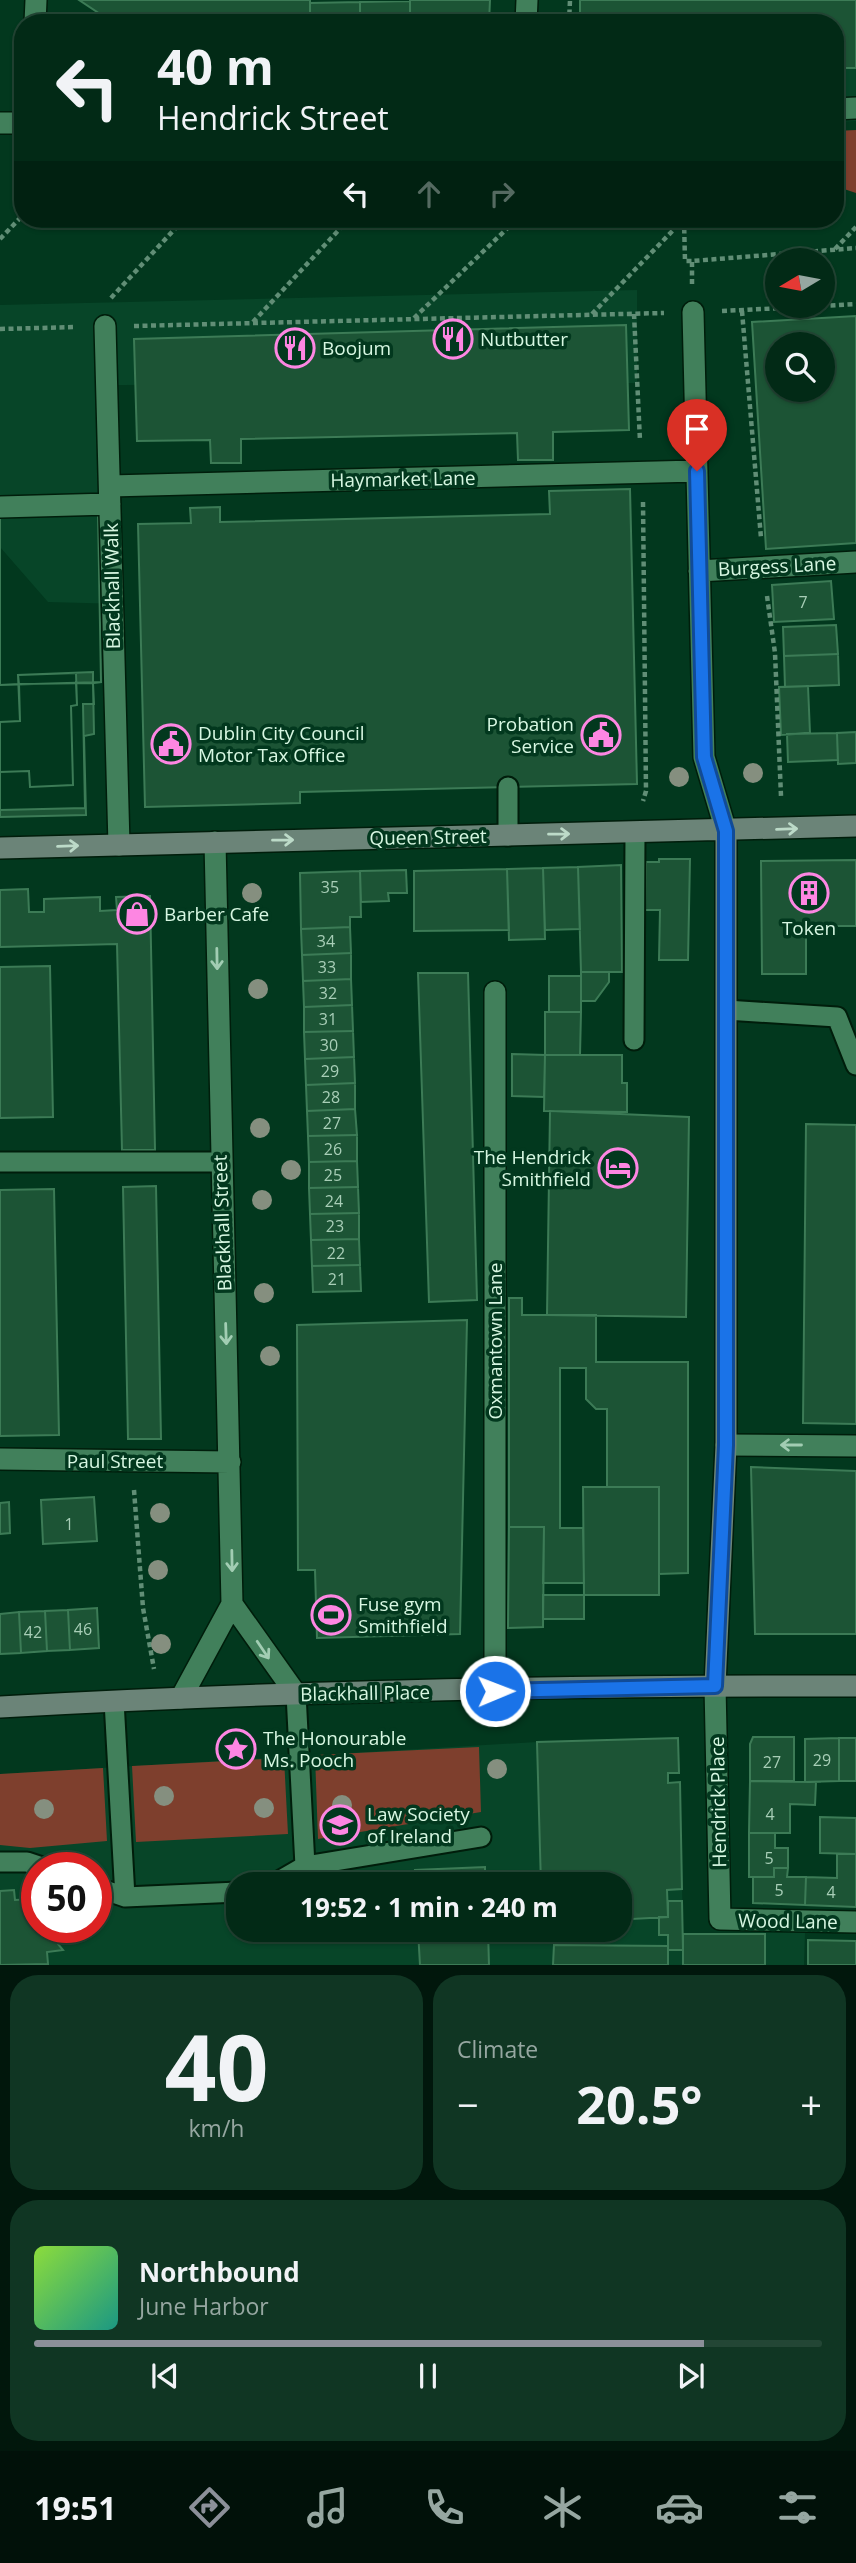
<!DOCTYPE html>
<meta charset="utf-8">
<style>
:root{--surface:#022a16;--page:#103623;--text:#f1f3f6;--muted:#96a7a1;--line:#234635;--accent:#8c9099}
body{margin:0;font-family:"Open Sans",sans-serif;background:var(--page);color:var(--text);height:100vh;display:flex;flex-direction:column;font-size:26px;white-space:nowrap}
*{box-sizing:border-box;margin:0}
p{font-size:23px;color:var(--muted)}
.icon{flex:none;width:38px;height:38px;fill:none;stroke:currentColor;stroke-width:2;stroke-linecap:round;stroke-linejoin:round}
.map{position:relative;height:1965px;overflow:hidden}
.panel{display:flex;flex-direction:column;gap:10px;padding:10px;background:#01170c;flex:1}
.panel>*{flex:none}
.top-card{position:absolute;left:14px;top:14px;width:830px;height:214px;border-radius:28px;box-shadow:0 2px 5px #0004,0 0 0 2px var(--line);background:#022a16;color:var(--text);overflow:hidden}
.needle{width:46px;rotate:260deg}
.controls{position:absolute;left:765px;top:248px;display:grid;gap:14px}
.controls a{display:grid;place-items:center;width:70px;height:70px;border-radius:50%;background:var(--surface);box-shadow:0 2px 5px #0004,0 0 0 2px var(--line);font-size:35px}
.speed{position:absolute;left:21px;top:1852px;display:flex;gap:14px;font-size:35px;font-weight:700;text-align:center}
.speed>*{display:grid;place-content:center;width:91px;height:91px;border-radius:50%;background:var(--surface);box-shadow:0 2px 5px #0004,0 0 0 2px var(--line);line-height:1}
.speed .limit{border:10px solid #d22;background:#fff;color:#111}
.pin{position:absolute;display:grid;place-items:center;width:60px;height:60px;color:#fff;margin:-72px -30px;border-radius:50% 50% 50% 0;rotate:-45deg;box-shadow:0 0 7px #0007}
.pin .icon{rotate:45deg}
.me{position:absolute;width:77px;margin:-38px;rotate:89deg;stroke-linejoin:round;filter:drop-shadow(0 0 5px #0008)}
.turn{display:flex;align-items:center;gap:24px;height:147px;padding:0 28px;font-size:32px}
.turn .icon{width:91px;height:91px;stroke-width:2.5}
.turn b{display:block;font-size:49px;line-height:60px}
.lanes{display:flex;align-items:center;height:66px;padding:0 28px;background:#0003;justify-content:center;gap:35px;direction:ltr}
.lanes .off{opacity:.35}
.big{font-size:52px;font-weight:700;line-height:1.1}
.panel .tile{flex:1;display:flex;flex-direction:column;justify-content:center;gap:10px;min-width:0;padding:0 24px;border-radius:28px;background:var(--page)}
.panel .dial{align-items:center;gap:0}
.dial b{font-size:91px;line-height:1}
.song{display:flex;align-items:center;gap:21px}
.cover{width:84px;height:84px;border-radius:10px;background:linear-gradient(135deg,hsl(90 70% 55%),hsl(170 70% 35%))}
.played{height:7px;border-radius:4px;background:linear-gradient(90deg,var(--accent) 85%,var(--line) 85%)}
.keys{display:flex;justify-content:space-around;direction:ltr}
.heat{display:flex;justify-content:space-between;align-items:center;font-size:38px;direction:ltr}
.panel .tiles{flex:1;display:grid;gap:10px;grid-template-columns:1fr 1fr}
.tile:last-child{grid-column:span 2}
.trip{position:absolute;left:226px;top:1872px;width:406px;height:70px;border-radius:28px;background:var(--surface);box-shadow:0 2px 5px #0004,0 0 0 2px var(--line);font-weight:700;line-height:70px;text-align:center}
.tab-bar{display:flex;height:112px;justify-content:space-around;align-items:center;background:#011109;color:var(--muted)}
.tab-bar .icon{width:49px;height:49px}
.tab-bar .selected{color:var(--accent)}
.tab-bar b{font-size:32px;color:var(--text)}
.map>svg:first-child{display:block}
.built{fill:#074528;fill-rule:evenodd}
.green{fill:#7e3f2d}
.building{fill:#1c5435;stroke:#3c7b56;stroke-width:2;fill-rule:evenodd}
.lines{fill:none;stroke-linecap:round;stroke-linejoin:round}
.lane-casing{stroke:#001d0b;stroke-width:23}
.street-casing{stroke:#001d0b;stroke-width:24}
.secondary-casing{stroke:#001d0b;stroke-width:24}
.path{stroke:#618e76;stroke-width:4.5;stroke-dasharray:5 3.5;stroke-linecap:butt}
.lane{stroke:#41805b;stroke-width:19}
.street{stroke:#41805b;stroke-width:21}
.secondary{stroke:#6b8478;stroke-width:21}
.tree{fill:#858f7f}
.oneway{stroke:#bcdac8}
.oneway2{stroke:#a2cdb3}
.route-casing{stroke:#114b97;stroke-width:18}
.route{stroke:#1a73e8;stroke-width:12}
.labels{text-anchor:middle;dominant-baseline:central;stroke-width:7;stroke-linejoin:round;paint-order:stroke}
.number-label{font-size:16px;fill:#a8ceb7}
.poi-label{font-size:19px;fill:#d7f7e2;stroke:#02381e;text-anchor:start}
.street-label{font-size:19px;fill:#d7f7e2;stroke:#02381e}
</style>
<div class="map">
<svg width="856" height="1965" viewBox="0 0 856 1965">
<rect width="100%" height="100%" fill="#02381e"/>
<!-- built -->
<path class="built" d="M856,0V121L835,122V23Z
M637,290V383L117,385L122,604L48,602L0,547V305Z
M678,1738L679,1773L668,1774L669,1783L680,1782L683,1933H805L804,1965H0V1774L537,1742ZM37,1867H96V1927H37ZM238,1885H620V1930H238Z"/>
<!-- green -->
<path class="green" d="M856,130V193L835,186V131Z
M479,1747L481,1812L318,1839L315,1755Z
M284,1758L288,1834L136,1842L132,1766Z
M103,1768L107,1841L30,1848L0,1845V1774Z"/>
<!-- building -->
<path class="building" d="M79,0H310V23H106L100,14Z
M410,0H490L489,23H410Z
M580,0H856V68H835V23H580Z
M410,1V23H360V2Z
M360,2V23H310V3Z
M856,316V543L766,549L752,322ZM777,345H822V390H777Z
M626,325L629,430L553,432V460H518L517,433L241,439V463H211L210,440L137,441L134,339Z
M630,489L637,784L300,792V803L145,807L138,524L191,523L190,508L220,507V522L550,514L549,491Z
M98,513L101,682L93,683V672L18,675L19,684L0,685V515Z
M98,513L101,682L0,685V515Z
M831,581L834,619L774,622L772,585Z
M836,625L838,654L784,656L783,627Z
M838,654L839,685L785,687L784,656Z
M76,673L77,705L71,706L73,785L30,787L29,771L0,772V722L20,721L18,675Z
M76,683H93L94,734L84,736L86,815L0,817V772L29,771L30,787L73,785L71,706L77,705Z
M93,683L94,704H83L85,808L0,810V722L20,721L19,684Z
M808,686L810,733L781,735L779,687Z
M856,732V763L838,764L837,733Z
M837,733L838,760L788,762L787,734Z
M659,859H690L688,960H659L660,910H645L646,862H659Z
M856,860V926H806V974H762L761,861Z
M621,865L622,972H581L578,867Z
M578,867L580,929L545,930L543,868Z
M543,868L545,939L509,940L507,869Z
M507,869L509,930L414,931V871Z
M406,870L407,893H388L389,901L361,902L360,871Z
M360,871L361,917H350V927L301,929L300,873Z
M28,889L29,912H44V899L100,897V911L117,910L116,897L150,896L155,1150H122L117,944L0,947V890Z
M350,927L351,953L302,955L301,929Z
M351,953V979L303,981L302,955Z
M50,966L53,1117L0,1118V967Z
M581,972H609V982L595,1001H581Z
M418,973H468L477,1300L429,1302Z
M549,976H581V1012H549Z
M351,979L352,1005L304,1007L303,981Z
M352,1005L353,1031L304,1032V1007Z
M545,1012H581L580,1055H545Z
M353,1031L354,1057L305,1059L304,1032Z
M512,1054L545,1055L544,1097L512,1096Z
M545,1055H622V1083H627V1112L544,1111Z
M354,1057L355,1083L306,1085L305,1059Z
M355,1083V1109L307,1111L306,1085Z
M355,1109L357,1135L308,1136L307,1111Z
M550,1111L689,1117L686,1317L547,1315Z
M806,1124L856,1125V1424L803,1423Z
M357,1135V1161L309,1162L308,1136Z
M357,1161L358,1187L309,1188V1162Z
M156,1186L161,1439H128L123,1187Z
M358,1187L359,1213L310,1214L309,1188Z
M54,1189L59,1435L0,1436V1190Z
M359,1213V1239L311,1240L310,1214Z
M359,1239L360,1265L312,1266L311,1240Z
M360,1265L361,1291L313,1292L312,1266Z
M509,1298H522V1315H596V1362H688V1573L659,1574V1487H607V1409H596L586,1399V1368H560V1528H583L584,1583H543L544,1527H509Z
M467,1320L460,1634L317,1638L315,1570H298L297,1325Z
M751,1467L856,1471V1634H755Z
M583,1487H659V1595H584Z
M94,1497L97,1541L43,1544L41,1500Z
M9,1502L10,1533L0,1534V1503Z
M509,1527H544L543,1627L508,1628Z
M543,1595H584V1619H543Z
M97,1608L99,1648L70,1650L68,1610Z
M68,1610L70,1650L47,1651L45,1611Z
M45,1611L47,1651L21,1653L19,1612Z
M19,1612L21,1653L0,1654V1614Z
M753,1737H794V1781H750V1744Z
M678,1738L679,1773H668V1783L680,1782L682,1889L667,1890L668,1917L632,1919L631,1902L620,1903V1885H541L537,1742Z
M839,1738H856V1781H839Z
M839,1738V1781L805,1782V1739Z
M750,1781L816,1782L815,1805L790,1804V1833H749Z
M820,1817L856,1818V1854L820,1853Z
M749,1833H775V1848H788V1868H774V1877H749Z
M837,1854H856V1907L805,1905L806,1877L837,1878Z
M485,1867V1885H416L415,1870Z
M774,1868H788L787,1877H806L805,1905L753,1903V1877H774Z
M514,1872L537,1873V1885H514Z
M14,1890L15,1900L34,1899L37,1927H44L63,1950L47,1952L48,1964L0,1965V1891Z
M668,1901H682L683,1950H668V1935H659V1917H668Z
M418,1930H488L489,1965H420Z
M683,1934H765V1965H683Z
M808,1940L856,1941V1965H808Z
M554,1945L668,1946V1965H553Z"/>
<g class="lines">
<!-- lane casing -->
<g class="lane-casing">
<path id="lane" d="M508,836V787
M726,1010L837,1017L856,1065
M634,1040L635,833
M0,1162H220
M114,1701L125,1897L238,1892
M0,1862H27L42,1867
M305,1866L481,1837
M272,1885L305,1866L296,1694
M96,1887L125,1897"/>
</g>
<!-- street casing -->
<g class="street-casing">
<path id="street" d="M35,23L36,0
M526,23L527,0
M835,109L856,108
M0,123H23
M693,312L704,757L726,831
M105,326L119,845
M110,486L697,471
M0,507L110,504
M699,571L856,562
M726,1445L856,1446
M0,1459L230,1462
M232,1604L296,1694
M715,1686L720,1919L856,1922
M495,1691V992
M181,1698L232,1604L215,842"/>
</g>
<!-- secondary casing -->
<g class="secondary-casing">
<path id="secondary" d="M0,848L856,826
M715,1686L726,1445V831
M0,1707C285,1691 571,1685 856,1686"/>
</g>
<!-- path -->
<path class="path" d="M569,23L570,0
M684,220L685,261H692
M0,239L23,215
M835,249L856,227
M692,284V261L856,248
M111,298L184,219
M822,306L856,304
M722,311L822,306
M742,311L761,538
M592,314L684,219
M634,314L640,441
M414,318L517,219
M253,322L349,219
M134,326L664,313
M0,329L76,327
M643,502L646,791L643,801
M767,596L775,653L781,796
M134,1490L143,1608L154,1669"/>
<!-- lane -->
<use href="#lane" class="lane"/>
<!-- street -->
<use href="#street" class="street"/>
<!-- secondary -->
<use href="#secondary" class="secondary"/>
</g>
<!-- trees -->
<g class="tree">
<circle cx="753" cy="773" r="10"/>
<circle cx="679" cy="777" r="10"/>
<circle cx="252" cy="893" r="10"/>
<circle cx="258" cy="989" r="10"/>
<circle cx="260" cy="1128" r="10"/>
<circle cx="291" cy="1170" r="10"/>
<circle cx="262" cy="1200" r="10"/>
<circle cx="264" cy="1293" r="10"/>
<circle cx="270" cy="1356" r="10"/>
<circle cx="160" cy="1513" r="10"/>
<circle cx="158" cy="1570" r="10"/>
<circle cx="161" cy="1644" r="10"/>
<circle cx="497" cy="1769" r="10"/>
<circle cx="164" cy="1796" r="10"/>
<circle cx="342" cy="1805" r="10"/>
<circle cx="264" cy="1808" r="10"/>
<circle cx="44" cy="1809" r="10"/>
</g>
<!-- one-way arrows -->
<defs><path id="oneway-shaft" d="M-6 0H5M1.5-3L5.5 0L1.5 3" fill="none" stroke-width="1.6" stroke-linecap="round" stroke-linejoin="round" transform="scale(1.75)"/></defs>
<g class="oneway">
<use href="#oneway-shaft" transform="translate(787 829) rotate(-2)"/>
<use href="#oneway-shaft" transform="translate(559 834) rotate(-1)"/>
<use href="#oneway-shaft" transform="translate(283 840) rotate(-1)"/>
<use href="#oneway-shaft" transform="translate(68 846) rotate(-2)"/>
</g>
<g class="oneway2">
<use href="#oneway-shaft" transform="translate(217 959) rotate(89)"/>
<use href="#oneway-shaft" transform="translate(226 1334) rotate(88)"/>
<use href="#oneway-shaft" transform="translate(791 1445) rotate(-180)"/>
<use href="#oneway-shaft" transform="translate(232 1561) rotate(89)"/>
<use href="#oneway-shaft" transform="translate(263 1650) rotate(56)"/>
</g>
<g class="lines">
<!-- route casing -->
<g class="route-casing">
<path id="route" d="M495,1691L715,1686L726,1445V831L704,757L697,471"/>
</g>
<!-- route -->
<use href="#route" class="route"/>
</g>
<!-- icons -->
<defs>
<g id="restaurant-ring" transform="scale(2.0125)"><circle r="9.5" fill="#02381e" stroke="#fd86e2" stroke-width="1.5"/><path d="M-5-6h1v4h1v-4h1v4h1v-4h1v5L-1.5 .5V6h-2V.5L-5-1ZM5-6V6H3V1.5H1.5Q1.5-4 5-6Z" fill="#fd86e2"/></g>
<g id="civic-ring" transform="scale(2.0125)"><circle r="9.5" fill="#02381e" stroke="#fd86e2" stroke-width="1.5"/><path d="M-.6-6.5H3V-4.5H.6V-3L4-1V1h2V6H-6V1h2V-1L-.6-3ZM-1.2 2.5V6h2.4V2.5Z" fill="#fd86e2"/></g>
<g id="building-ring" transform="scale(2.0125)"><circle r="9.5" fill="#02381e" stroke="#fd86e2" stroke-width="1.5"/><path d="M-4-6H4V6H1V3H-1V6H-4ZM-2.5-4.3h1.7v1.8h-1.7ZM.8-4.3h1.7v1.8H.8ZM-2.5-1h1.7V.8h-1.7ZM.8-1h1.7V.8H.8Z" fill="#fd86e2"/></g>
<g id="shop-ring" transform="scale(2.0125)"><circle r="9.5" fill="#02381e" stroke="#fd86e2" stroke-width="1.5"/><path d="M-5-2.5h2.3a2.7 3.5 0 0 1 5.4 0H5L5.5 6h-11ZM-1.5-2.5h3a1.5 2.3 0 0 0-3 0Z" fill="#fd86e2"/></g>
<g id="hotel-ring" transform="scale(2.0125)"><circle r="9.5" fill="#02381e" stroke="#fd86e2" stroke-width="1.5"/><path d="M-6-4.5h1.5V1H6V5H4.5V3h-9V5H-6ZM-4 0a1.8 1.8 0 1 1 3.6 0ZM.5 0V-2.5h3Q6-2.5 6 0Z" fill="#fd86e2"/></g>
<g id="stadium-ring" transform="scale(2.0125)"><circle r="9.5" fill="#02381e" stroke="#fd86e2" stroke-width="1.5"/><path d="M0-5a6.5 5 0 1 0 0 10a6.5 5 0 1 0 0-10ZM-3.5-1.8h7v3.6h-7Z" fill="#fd86e2"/></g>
<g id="sight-ring" transform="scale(2.0125)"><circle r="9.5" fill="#02381e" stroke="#fd86e2" stroke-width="1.5"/><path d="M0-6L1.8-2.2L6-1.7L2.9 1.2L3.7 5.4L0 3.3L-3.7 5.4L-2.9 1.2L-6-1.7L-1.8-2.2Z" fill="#fd86e2"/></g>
<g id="university-ring" transform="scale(2.0125)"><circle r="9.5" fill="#02381e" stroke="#fd86e2" stroke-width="1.5"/><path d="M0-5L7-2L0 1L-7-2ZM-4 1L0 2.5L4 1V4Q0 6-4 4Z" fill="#fd86e2"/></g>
</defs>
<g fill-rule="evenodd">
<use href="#restaurant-ring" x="453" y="339"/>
<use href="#restaurant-ring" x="295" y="348"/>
<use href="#civic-ring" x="601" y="735"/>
<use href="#civic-ring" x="171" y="744"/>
<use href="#building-ring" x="809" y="893"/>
<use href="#shop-ring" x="137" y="914"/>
<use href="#hotel-ring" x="618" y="1168"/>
<use href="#stadium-ring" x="331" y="1615"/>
<use href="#sight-ring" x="236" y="1749"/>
<use href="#university-ring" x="340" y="1825"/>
</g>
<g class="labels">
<!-- number labels -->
<g class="number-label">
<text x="803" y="602">7</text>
<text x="330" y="887">35</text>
<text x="326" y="941">34</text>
<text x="327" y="967">33</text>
<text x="328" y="993">32</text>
<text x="328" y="1019">31</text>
<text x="329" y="1045">30</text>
<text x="330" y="1071">29</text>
<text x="331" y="1097">28</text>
<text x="332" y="1123">27</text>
<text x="333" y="1149">26</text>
<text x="333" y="1175">25</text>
<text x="334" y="1201">24</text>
<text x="335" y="1226">23</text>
<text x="336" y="1253">22</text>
<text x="337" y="1279">21</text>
<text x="69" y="1524">1</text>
<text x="83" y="1629">46</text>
<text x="33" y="1632">42</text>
<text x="822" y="1760">29</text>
<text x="772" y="1762">27</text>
<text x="770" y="1814">4</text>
<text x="769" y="1858">5</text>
<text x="779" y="1890">5</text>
<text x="831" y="1892">4</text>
</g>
<!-- poi labels -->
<g class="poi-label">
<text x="480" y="339">Nutbutter</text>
<text x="322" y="348">Boojum</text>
<text x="574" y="724" text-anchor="end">Probation<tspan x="574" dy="22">Service</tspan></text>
<text x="198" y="733">Dublin City Council<tspan x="198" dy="22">Motor Tax Office</tspan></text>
<text x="164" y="914">Barber Cafe</text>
<text x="809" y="928" text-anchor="middle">Token</text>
<text x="591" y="1157" text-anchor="end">The Hendrick<tspan x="591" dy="22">Smithfield</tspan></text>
<text x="358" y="1604">Fuse gym<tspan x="358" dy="22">Smithfield</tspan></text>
<text x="263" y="1738">The Honourable<tspan x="263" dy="22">Ms. Pooch</tspan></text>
<text x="367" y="1814">Law Society<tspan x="367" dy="22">of Ireland</tspan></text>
</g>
<!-- street labels -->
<g class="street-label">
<text transform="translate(403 479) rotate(-1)">Haymarket Lane</text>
<text transform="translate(777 566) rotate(-3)">Burgess Lane</text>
<text transform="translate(112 586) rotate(-91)">Blackhall Walk</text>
<text transform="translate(428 837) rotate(-1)">Queen Street</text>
<text transform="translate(222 1223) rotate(-92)">Blackhall Street</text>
<text transform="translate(495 1341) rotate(-90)">Oxmantown Lane</text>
<text x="115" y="1461">Paul Street</text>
<text transform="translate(365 1693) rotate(-1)">Blackhall Place</text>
<text transform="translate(718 1802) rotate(-91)">Hendrick Place</text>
<text transform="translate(788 1921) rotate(1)">Wood Lane</text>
</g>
</g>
</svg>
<div class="controls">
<a><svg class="needle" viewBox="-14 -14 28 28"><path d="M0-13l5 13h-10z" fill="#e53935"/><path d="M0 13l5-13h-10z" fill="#96a7a1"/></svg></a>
<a><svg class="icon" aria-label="search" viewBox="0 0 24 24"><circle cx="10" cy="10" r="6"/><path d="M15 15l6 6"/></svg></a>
</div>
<div class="speed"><div class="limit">50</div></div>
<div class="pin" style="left:697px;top:471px;background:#d93025"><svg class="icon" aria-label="arrive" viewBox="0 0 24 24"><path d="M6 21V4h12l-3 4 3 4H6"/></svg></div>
<svg class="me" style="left:495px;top:1691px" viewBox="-20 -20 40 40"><circle r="17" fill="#1a73e8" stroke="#fff" stroke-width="3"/><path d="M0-11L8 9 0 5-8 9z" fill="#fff"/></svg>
<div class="trip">19:52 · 1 min · 240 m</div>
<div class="top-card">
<div class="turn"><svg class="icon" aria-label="left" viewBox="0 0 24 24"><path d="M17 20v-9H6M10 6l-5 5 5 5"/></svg><div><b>40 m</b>Hendrick Street</div></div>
<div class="lanes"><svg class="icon" aria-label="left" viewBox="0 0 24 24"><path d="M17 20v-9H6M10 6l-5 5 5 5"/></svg><svg class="icon off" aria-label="ahead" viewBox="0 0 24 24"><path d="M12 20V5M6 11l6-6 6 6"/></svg><svg class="icon off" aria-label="right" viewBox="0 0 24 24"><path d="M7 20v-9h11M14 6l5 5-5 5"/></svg></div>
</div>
</div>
<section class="panel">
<div class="tiles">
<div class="tile dial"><b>40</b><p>km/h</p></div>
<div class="tile"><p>Climate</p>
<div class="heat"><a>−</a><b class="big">20.5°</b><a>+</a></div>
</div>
<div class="tile">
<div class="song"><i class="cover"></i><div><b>Northbound</b><p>June Harbor</p></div></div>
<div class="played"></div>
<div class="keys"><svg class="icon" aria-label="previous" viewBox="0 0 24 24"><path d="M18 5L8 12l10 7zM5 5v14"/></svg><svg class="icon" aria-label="pause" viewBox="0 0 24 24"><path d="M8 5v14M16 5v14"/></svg><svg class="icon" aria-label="next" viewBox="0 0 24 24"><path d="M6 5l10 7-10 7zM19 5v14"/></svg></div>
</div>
</div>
</section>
<nav class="tab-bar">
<b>19:51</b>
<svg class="icon selected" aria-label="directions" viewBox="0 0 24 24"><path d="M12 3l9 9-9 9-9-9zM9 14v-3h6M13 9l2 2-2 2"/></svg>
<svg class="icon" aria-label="music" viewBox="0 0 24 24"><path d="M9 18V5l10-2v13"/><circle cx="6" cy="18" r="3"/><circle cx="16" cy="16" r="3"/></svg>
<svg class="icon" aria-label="phone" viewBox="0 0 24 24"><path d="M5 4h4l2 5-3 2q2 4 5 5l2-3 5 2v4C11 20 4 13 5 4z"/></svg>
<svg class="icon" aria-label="climate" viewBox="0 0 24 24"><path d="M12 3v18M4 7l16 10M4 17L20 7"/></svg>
<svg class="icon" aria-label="car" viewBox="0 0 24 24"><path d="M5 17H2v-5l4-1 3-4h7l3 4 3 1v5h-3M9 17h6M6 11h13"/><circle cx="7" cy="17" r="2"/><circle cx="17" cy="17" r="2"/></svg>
<svg class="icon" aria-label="filters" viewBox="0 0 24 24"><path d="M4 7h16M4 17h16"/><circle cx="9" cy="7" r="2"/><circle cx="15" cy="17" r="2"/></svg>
</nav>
